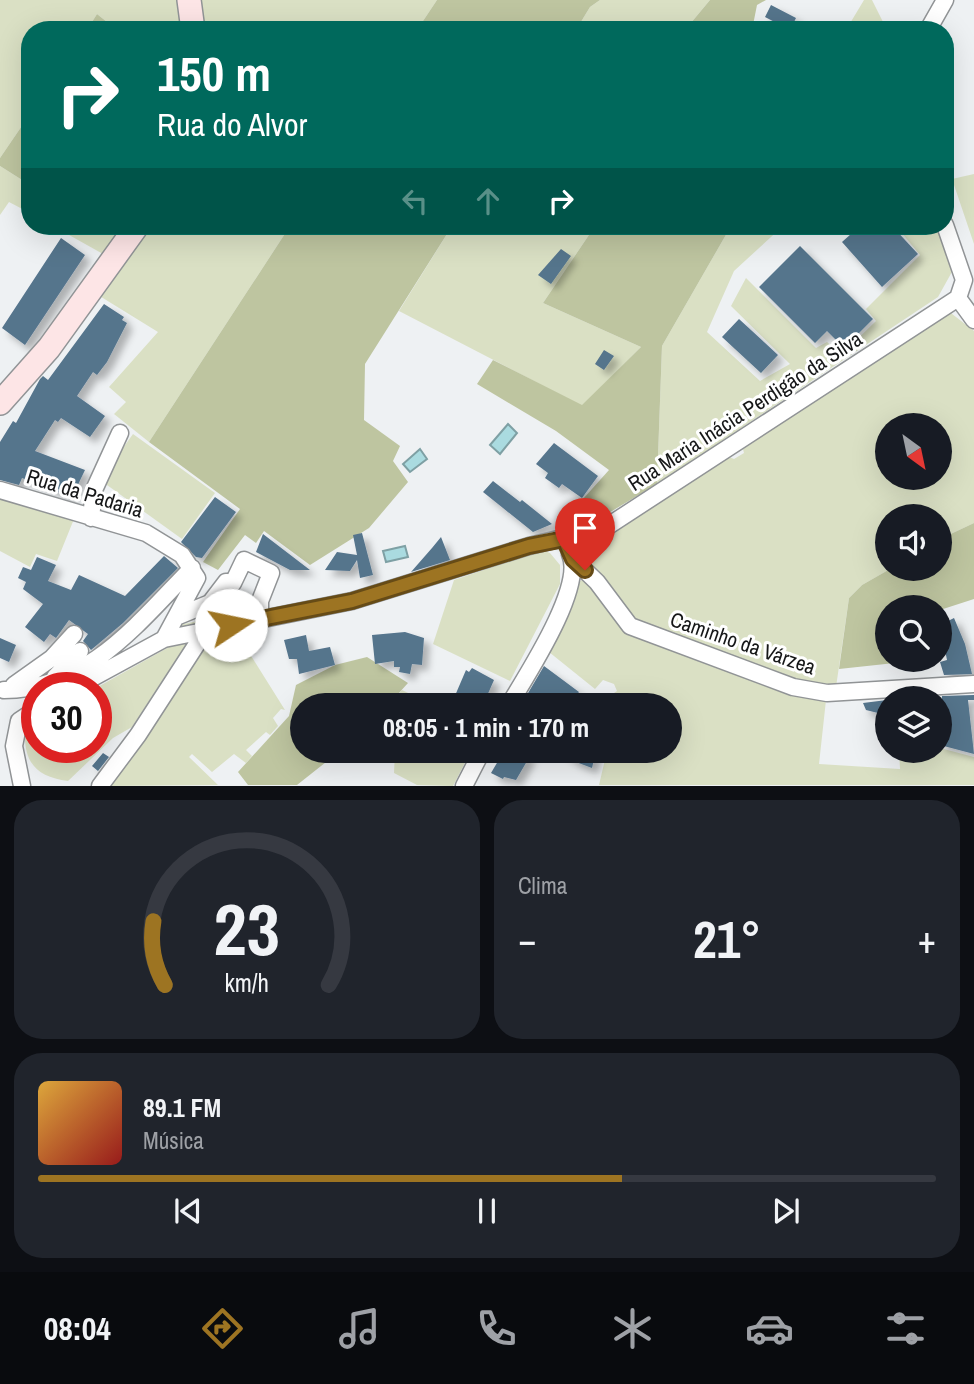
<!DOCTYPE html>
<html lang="pt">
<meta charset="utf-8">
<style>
:root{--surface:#171b24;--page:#20242c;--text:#f1f3f6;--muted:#9ea1a6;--line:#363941;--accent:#9d7422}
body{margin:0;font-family:"Archivo Narrow",sans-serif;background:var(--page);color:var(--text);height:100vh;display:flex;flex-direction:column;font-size:26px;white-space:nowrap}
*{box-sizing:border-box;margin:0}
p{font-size:23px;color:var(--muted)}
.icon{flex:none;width:38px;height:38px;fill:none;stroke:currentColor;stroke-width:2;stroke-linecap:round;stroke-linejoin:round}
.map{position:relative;height:786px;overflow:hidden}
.details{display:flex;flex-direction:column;gap:14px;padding:14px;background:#0d0f14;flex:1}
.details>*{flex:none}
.guide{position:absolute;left:21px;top:21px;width:933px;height:214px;border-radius:28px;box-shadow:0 7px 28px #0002;background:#00695c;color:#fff;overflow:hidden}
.needle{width:46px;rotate:147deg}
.tools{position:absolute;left:875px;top:413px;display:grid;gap:14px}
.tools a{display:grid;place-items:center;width:77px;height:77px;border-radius:50%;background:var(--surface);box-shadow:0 7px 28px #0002;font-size:35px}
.speed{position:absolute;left:21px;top:672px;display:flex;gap:14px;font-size:35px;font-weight:700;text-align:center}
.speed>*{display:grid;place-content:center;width:91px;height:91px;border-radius:50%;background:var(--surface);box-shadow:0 7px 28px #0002;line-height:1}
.speed .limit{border:10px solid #d22;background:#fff;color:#111}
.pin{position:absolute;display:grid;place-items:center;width:60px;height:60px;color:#fff;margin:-72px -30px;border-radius:50% 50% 50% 0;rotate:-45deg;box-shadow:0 0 7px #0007}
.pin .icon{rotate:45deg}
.me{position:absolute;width:77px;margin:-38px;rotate:79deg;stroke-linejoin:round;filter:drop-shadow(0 0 5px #0008)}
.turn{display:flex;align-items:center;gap:24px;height:147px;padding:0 21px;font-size:32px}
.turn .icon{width:91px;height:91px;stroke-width:2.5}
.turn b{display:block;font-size:49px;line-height:60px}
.lanes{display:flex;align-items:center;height:66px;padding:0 21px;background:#0003;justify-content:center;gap:35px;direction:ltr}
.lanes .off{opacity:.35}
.big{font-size:52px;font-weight:800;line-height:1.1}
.details .tile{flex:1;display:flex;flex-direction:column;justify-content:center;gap:10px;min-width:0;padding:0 24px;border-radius:28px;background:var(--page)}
.details .dial{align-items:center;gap:0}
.dial svg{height:182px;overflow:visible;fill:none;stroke:var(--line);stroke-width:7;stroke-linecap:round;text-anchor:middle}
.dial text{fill:var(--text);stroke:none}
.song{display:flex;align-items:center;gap:21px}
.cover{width:84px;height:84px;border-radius:10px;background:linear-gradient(135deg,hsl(40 70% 55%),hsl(0 70% 35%))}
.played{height:7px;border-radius:4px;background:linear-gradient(90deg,var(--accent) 65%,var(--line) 65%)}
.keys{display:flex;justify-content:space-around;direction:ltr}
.heat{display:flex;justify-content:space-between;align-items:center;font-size:38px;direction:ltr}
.details .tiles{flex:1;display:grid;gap:14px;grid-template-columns:1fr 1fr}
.tile:last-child{grid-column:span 2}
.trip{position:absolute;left:290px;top:693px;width:392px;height:70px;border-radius:35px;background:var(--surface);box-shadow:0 7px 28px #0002;font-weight:800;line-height:70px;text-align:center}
.dock{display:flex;height:112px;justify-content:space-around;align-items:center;background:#090b0e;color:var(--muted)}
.dock .icon{width:49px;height:49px}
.dock .current{color:var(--accent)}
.dock b{font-size:32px;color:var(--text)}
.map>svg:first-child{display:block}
.green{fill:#dae0c4;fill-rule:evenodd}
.forest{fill:#bec5a0}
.water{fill:#aadbe0;stroke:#7ea0a4;stroke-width:2}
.building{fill:#55748c;filter:url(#shadow)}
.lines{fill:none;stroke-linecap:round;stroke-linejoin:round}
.street-casing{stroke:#919496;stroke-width:19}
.secondary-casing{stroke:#919496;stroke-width:26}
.street{stroke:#fff;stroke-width:16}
.secondary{stroke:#fde5e6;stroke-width:23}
.route-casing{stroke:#664b16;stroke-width:18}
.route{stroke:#9d7422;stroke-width:12}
.labels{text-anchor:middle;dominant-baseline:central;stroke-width:6;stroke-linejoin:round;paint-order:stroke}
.street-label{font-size:21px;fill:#161718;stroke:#fff}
</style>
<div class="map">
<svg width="974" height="786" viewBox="0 0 974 786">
<defs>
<filter id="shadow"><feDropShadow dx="6" dy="6" stdDeviation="3.5" flood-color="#0004"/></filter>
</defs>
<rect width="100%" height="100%" fill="#eef1f3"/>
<!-- green -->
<path class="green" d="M0,0H177L182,30H117L97,14L87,30H30V114L0,158Z
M199,0H437L417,30H203Z
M600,0H710L685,30H576L590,7Z
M864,0H872L887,30H846Z
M0,166L30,185V213L9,202L0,215Z
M974,174V244L952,179Z
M53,226H127L103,254Z
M149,226H290L149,442L114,414L126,402L109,387L158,332L98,295Z
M452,226H595L543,303L641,347L582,406L399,311Z
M731,226H783L734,271L707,332L760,381L790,364L731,306L746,278L816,348L827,342L842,354L876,321L866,309L920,255L896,226H940L953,270L938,297L657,484L662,346Z
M947,310L974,331V523L940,539V516H887V569H890L862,585L849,598L836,687L794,680L634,622L584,556L585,552L729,457L734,459L744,453L743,449ZM887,425H940V478H887Z
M133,434L215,493L182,539L100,480Z
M0,497L74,519L57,561L36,554L30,567L0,551Z
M542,550L550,553L560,565V584L510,681L433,644L454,580Z
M582,580L587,581L623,628L826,700L819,764L900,769L899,751H940V748L974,757V785H599L607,751H670V705H622L614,693L617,691L614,684L603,680L595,689L549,652L561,632L577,583Z
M235,591L238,593L232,606L244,612L257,613L173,629L174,626L222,616Z
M243,635L248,651L285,710L281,709L273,718L278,726L270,735L266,732L246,750L252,756L246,763L234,754L212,772L192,754L189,757L218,785L109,786L142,744L198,650L223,638Z
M189,640L132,727L113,738L68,781C38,777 24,764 25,733L36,721L37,747H96V688L169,647Z
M402,690L433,705H388Z
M395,751H471L453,786L417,785L394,773Z"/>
<!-- forest -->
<path class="forest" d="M437,0H600L590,7L576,30H417Z
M710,0H766L757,5L752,30H685Z
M97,14L117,30H87Z
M30,114V185L0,166V158Z
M290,226H452L365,364L364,420L400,446L393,461L408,482L369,528L310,565L264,531L256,543L245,535L218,570L203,562L240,509L149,442Z
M595,226H731L662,346L657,484L597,520L557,528L609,470L556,431L477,384L493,360L582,405L641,347L543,303Z
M974,523V599L940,610V607H887V660H904V662L839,669L849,598L862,585L890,569H940V539Z
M367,657L408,683L388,705H303V751H340L297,785H248L238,772L289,716L296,685L335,665Z"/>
<!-- water -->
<path class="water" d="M508,424L517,433L500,454L490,445Z
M420,449L427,459L410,472L403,464Z
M405,546L408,557L386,562L383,551Z"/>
<!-- building -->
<path class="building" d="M771,5L796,18L790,30L765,17Z
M860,226H892L918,254L882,287L842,242Z
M61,238L85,255L25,345L2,328Z
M800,246L873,319L844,348L827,331L815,343L759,287Z
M561,249L571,256L551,284L538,275Z
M104,304L124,317L122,320L127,323L107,362L97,375L93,372L77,396L105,416L90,437L61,418L58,422L55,420L35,451L85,470L72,497L22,478L19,485L0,480V442L13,421L16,423L40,379L43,376L48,380Z
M739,319L778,355L761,373L722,337Z
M604,350L614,356L604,370L595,364Z
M554,443L598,476L582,498L562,484L559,488L545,478L548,473L536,464Z
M493,481L520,502L522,500L552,524L533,532L483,492Z
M215,497L236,512L202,558L196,557L181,542Z
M362,533L373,575L360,578L357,560L350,571L325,570L337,552L357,555L353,535Z
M263,534L310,570H290L256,552Z
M441,537L450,560L411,572L432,548Z
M164,556L178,568L123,623L91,650L83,641L88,634L69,620L56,638L50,634L44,642L25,627L43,604L23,589L26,582L18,578L23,567L31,570L37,557L56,565L48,581L71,590L79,575L125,596Z
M238,593L249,599L243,611L231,606Z
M954,618L965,644L972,674L944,675L940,662L947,660L940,625Z
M405,632L424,638L422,665L412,664L410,674L399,672L400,667H394V661L375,664L372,635Z
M306,635L309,651L330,647L335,665L299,674L297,659H289L284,640Z
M0,638L16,645L9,662L0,658Z
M544,666L579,692L576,696L593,705H521Z
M472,668L494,680L483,705H451L466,670L469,672Z
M974,695V700H968L974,754L940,745L942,696Z
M887,700L886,715L866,710L863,703Z
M504,751H523L530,756L516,780L504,777L503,779L491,773Z
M561,751H596L592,768L576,762Z
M103,753L109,757L98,771L92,766Z"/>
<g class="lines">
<!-- street casing -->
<g class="street-casing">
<path id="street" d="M928,30L945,0
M958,298L974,320
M0,490L146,533L182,555L197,578L164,639
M91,518L94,490L120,433
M573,559L597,582L630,626L793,687L827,693L974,684
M176,617L210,603L226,582L233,583L244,560L271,573L260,601V619
M55,677L80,651
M14,685L52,658L74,634
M74,688L164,639L352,601L529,546L605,528L958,298L964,280L945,225
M4,690C87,690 139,622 192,568
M509,705C526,676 585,587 570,554
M22,786L14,746L19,721L37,709
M100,786L138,735L206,630
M464,786L482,751"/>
</g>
<!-- secondary casing -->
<g class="secondary-casing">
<path id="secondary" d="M189,0L193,30
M0,403L49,348L137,226"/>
</g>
<!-- street -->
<use href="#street" class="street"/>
<!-- secondary -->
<use href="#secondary" class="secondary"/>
</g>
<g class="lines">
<!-- route casing -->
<g class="route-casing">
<path id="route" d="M231,625L352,601L529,546L564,539L573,559L585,570"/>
</g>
<!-- route -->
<use href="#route" class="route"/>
</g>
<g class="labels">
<!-- street labels -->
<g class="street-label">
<text transform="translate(745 411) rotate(-33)">Rua Maria Inácia Perdigão da Silva</text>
<text transform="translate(85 493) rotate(17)">Rua da Padaria</text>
<text transform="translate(743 643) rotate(19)">Caminho da Várzea</text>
</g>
</g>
</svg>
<div class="tools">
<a><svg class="needle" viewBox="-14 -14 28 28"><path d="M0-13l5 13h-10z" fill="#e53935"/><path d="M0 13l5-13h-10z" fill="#9ea1a6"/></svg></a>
<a><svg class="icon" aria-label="sound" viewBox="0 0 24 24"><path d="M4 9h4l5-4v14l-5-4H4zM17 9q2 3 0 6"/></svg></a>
<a><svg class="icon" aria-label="search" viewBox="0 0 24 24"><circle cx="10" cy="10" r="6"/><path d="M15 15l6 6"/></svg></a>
<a><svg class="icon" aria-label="layers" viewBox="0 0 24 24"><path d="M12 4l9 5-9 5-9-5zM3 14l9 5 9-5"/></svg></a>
</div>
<div class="speed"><div class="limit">30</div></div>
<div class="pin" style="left:585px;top:570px;background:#d93025"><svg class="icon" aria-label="arrive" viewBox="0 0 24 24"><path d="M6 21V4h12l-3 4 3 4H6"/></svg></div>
<svg class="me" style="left:231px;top:625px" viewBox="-20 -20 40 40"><circle r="19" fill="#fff"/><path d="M0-13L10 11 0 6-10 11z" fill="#9d7422"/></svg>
<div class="trip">08:05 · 1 min · 170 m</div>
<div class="guide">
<div class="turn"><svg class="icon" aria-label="right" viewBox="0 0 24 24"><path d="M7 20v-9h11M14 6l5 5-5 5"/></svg><div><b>150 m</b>Rua do Alvor</div></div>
<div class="lanes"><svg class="icon off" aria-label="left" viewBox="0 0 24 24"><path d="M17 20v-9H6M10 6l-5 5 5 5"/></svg><svg class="icon off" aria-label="ahead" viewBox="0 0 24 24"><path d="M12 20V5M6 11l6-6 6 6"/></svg><svg class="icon" aria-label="right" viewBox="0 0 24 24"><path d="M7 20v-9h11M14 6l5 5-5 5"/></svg></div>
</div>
</div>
<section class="details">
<div class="tiles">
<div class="tile dial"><svg viewBox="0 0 100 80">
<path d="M14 69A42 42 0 1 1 86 69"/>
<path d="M14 69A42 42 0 0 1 9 41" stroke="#9d7422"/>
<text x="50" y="56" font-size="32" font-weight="700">23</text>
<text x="50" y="72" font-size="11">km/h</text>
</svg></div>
<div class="tile"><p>Clima</p>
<div class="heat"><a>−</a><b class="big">21°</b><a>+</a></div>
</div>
<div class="tile">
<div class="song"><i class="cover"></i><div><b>89.1 FM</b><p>Música</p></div></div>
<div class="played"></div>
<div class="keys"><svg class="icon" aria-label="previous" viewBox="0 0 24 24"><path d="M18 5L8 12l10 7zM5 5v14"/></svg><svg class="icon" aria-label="pause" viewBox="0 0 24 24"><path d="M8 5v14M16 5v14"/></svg><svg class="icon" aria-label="next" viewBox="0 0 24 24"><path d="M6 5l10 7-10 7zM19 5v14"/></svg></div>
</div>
</div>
</section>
<nav class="dock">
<b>08:04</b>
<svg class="icon current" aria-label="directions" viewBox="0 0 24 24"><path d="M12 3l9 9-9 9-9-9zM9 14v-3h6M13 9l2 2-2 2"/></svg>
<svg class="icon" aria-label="music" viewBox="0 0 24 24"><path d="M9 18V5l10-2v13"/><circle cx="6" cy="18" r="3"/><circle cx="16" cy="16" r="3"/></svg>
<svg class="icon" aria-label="phone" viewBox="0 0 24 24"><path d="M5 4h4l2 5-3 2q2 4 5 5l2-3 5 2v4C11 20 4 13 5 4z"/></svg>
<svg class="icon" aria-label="climate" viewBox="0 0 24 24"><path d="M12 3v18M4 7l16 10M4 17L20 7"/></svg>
<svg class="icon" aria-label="car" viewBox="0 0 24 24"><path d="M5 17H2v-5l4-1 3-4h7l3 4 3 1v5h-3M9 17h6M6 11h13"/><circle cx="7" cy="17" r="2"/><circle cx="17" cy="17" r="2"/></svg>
<svg class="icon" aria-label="filters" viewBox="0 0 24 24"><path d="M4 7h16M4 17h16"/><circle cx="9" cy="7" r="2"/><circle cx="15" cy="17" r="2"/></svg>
</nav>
